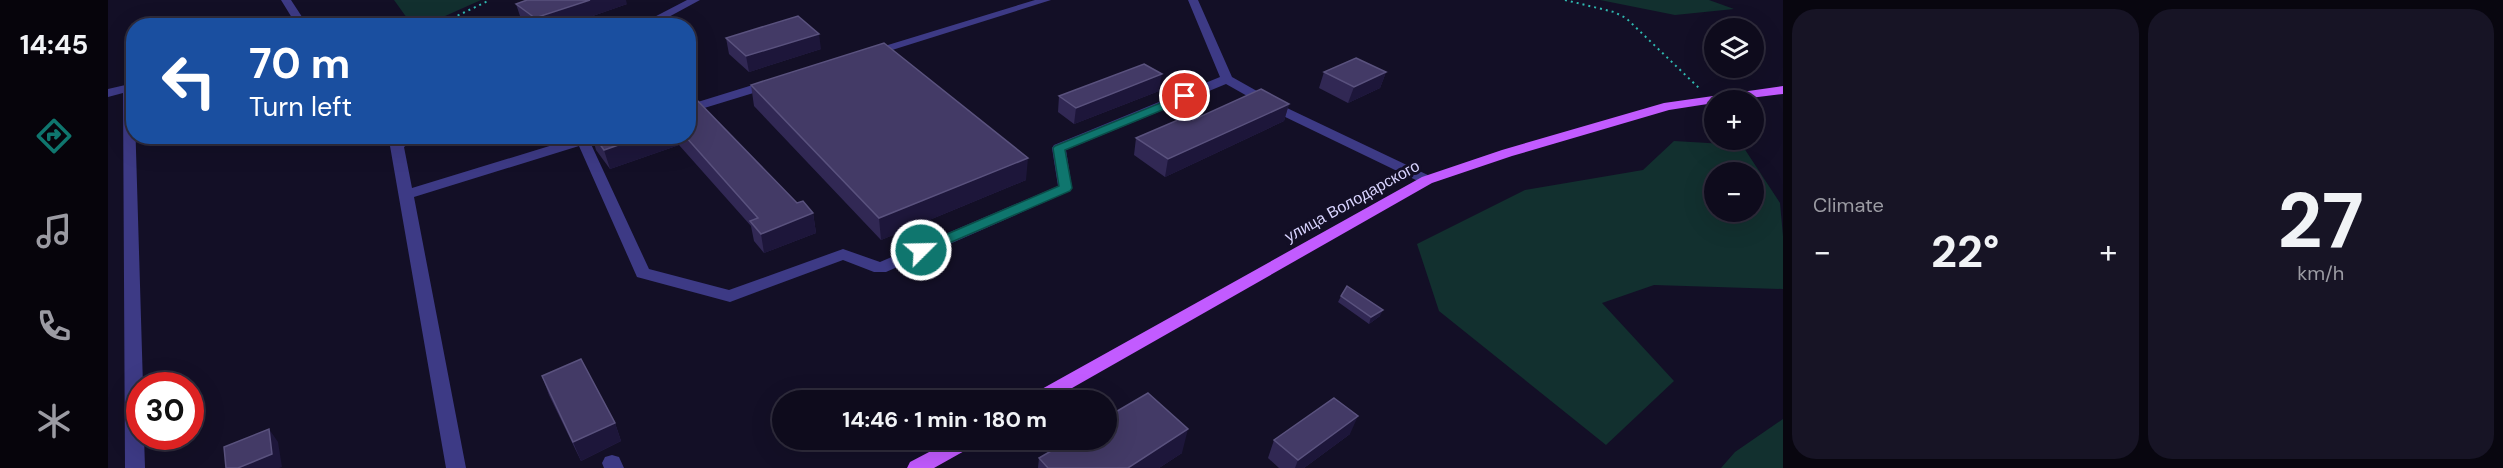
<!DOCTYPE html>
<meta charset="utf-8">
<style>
:root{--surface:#0e0b1c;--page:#171425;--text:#f1f3f6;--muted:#9b9ba3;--line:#2e2b3b;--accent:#0f766e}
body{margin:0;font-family:"DM Sans",sans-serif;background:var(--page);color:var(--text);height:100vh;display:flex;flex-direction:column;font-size:22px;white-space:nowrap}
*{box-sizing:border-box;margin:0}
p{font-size:20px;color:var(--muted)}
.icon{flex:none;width:33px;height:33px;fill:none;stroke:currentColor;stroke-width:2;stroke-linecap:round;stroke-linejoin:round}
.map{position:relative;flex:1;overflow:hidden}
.drawer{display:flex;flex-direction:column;gap:9px;padding:9px;background:#08060f;width:720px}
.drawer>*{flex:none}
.hud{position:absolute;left:18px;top:18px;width:570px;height:126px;border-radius:24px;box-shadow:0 6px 24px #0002,0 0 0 2px var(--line);background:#1a4fa0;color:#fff;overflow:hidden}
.fabs{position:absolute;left:1596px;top:18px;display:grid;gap:12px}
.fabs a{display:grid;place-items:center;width:60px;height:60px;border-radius:50%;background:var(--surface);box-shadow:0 6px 24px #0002,0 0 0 2px var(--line);font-size:30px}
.speed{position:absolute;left:18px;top:372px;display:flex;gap:12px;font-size:30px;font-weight:700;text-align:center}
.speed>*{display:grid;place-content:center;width:78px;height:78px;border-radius:50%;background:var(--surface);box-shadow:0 6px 24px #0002,0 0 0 2px var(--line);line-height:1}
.speed .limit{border:9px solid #d22;background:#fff;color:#111}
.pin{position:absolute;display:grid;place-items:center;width:51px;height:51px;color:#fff;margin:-26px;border:3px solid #fff;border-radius:50%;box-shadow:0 2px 6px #0007}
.me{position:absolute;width:66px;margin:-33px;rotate:67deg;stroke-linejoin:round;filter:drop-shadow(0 0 4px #0008)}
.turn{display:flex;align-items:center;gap:21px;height:126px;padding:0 24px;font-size:27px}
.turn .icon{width:78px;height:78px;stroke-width:2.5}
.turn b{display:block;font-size:42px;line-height:51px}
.big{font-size:45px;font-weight:700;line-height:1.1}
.drawer .widget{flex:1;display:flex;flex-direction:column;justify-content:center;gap:9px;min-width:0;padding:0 21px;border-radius:24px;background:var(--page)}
.drawer .dial{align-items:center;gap:0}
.dial b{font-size:78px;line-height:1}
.heat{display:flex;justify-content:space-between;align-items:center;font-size:33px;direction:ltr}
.drawer .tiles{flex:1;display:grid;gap:9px;grid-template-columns:repeat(2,1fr)}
.trip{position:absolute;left:664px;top:390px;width:345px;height:60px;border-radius:30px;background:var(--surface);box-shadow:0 6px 24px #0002,0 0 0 2px var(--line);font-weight:700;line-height:60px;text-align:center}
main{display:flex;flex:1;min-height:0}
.tab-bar{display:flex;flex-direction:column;width:108px;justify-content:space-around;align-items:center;background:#06040b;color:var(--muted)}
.tab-bar .icon{width:42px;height:42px}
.tab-bar .on{color:var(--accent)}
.tab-bar b{font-size:27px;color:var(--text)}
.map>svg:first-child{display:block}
.green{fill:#12302f;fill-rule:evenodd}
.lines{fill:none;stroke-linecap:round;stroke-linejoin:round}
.path{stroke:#2fb8b0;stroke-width:2;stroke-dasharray:2 4;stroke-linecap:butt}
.minor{fill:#3d3a85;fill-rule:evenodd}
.major{fill:#c25bff;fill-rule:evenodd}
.wall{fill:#312854}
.shaded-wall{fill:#1d163a}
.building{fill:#433a66;stroke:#5a527e;stroke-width:1.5}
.route{fill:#0f766e;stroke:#0a4d48;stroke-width:1.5}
.labels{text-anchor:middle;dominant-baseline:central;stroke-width:6;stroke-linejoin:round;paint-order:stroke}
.street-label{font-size:16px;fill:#d9d4ff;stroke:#130f26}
</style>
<main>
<nav class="tab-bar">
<b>14:45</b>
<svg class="icon on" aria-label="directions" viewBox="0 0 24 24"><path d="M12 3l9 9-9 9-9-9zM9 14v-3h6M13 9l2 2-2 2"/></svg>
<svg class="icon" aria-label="music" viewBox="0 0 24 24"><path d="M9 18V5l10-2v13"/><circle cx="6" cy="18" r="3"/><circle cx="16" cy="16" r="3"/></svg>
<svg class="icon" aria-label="phone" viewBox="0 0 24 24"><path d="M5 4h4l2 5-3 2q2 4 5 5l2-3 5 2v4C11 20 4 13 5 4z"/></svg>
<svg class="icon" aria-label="climate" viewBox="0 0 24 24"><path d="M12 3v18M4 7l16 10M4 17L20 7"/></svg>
</nav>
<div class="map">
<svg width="1675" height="468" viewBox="0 0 1675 468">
<rect width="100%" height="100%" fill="#130f26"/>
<!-- green -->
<path class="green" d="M286,0H373L317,25H304Z
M1492,0H1601L1626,9L1567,15Z
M1566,141L1634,145L1672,203L1675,236V289L1546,285L1494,303L1566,381L1498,445L1331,311L1309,244L1417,190L1535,170ZM1646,172V212H1606V172Z
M1675,419V468H1613L1627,452Z"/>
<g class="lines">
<!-- path -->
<path class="path" d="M1457,0L1506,12L1518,18L1592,89
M328,26L382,0"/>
<!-- minor -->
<path class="minor" d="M173,0H183L200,26H189Z
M579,0H592L544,26H529Z
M927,0H943L765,56H757L755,54L757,52Z
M1080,0H1090L1124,77L1179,108L1324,177L1326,180L1324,183H1314L1171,114L1118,84L958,150L964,188L962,191L778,272H766L735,260L622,302L529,277L471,146L306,197L358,468H338L282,146L275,136H289L291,139L295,136H312L296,147L304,188L474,136H495L482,142L541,269L621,290L735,249L772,262L950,186L944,148L946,145L1112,77Z
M661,80L667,84L665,87L580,113V105Z
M26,83L35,386H32V436H36L37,468H17L15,93L0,97V89Z
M504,455L511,457L516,468H496L494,463L497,457Z"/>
<!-- major -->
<path class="major" d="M1675,86V94L1626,100H1606V103L1561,110L1404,156L1324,183L943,400H920L923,395L1314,177L1394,150L1556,103Z
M844,440H869L867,445L826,468H799L802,462Z"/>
</g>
<!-- wall -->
<path class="wall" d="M408,4H519L456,26H421L413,19Z
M618,38L713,49L641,72L621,54Z
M1216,72H1278L1272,88L1240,103L1211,88Z
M643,85L918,180L773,240L646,106Z
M1051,91L966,124L950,112L951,96Z
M1181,104L1176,121L1057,177L1026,155L1028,138L1085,120Z
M484,136H580L705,213L708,233L656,253L646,241L643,226L571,145L502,169L488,150Z
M1233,296L1272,316L1261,324L1230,302Z
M434,376L507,423L513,441L473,461L441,395Z
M1242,434L1196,468H1171L1160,458L1166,440Z
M1074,453L1051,468H930L931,458Z"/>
<!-- shaded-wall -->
<path class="shaded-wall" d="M482,0H518L519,4L456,26H430L427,18Z
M711,34L713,49L641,72L638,56Z
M583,53L587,71L580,73V54Z
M1278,72L1272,88L1240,103L1246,87Z
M1054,74L1051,91L966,124L968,108Z
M1181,104L1176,121L1057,177L1060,159Z
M536,136H570L571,145L502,169L496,150Z
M920,158L918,180L773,240L771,218Z
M705,213L708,233L656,253L653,234Z
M1275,310L1272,316L1261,324L1263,317Z
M1250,416L1242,434L1196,468H1187L1190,460Z
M507,423L513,441L473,461L465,442Z
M161,429L170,442L174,467L171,468H130Z
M1080,429L1074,453L1051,468H1020Z"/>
<!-- building -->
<path class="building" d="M419,0H482L427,18L408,4Z
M690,16L711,34L638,56L618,38Z
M776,43L920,158L771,218L643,85Z
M1248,58L1278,72L1246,87L1216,72Z
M1036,64L1054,74L968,108L951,96Z
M1153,89L1181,104L1060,159L1028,138L1079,116L1085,120Z
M580,95H584L689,203L695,201L705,213L653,234L642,221L650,218L577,136H580Z
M486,136H536L496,150Z
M1239,286L1275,310L1263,317L1233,296Z
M473,359L507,423L465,442L434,376Z
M1040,393L1080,429L1020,468H940L931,458L962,440H999V417Z
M1226,398L1250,416L1190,460L1166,440Z
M161,429L164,454L130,468H118L116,447Z"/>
<!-- route -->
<path class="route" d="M1077,93L1081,94V99L957,150L964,188L962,191L818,253L813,255L806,250L809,247L951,186L945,148L947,146Z"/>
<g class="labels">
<!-- street labels -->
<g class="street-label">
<text transform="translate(1244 201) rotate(-29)">улица Володарского</text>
</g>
</g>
</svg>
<div class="fabs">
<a><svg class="icon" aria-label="layers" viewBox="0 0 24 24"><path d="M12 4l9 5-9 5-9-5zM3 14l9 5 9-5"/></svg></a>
<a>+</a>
<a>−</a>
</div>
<div class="speed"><div class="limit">30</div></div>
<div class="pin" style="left:1077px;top:96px;background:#d93025"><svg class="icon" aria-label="arrive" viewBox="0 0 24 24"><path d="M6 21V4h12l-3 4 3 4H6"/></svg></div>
<svg class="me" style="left:813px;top:250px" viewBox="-20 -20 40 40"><circle r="17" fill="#0f766e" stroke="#fff" stroke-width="3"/><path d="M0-11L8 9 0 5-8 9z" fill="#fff"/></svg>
<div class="trip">14:46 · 1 min · 180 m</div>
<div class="hud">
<div class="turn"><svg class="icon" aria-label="left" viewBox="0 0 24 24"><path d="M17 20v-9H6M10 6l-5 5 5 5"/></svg><div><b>70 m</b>Turn left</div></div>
</div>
</div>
<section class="drawer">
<div class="tiles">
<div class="widget"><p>Climate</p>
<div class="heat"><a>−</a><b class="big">22°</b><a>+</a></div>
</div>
<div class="widget dial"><b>27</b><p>km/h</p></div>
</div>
</section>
</main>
